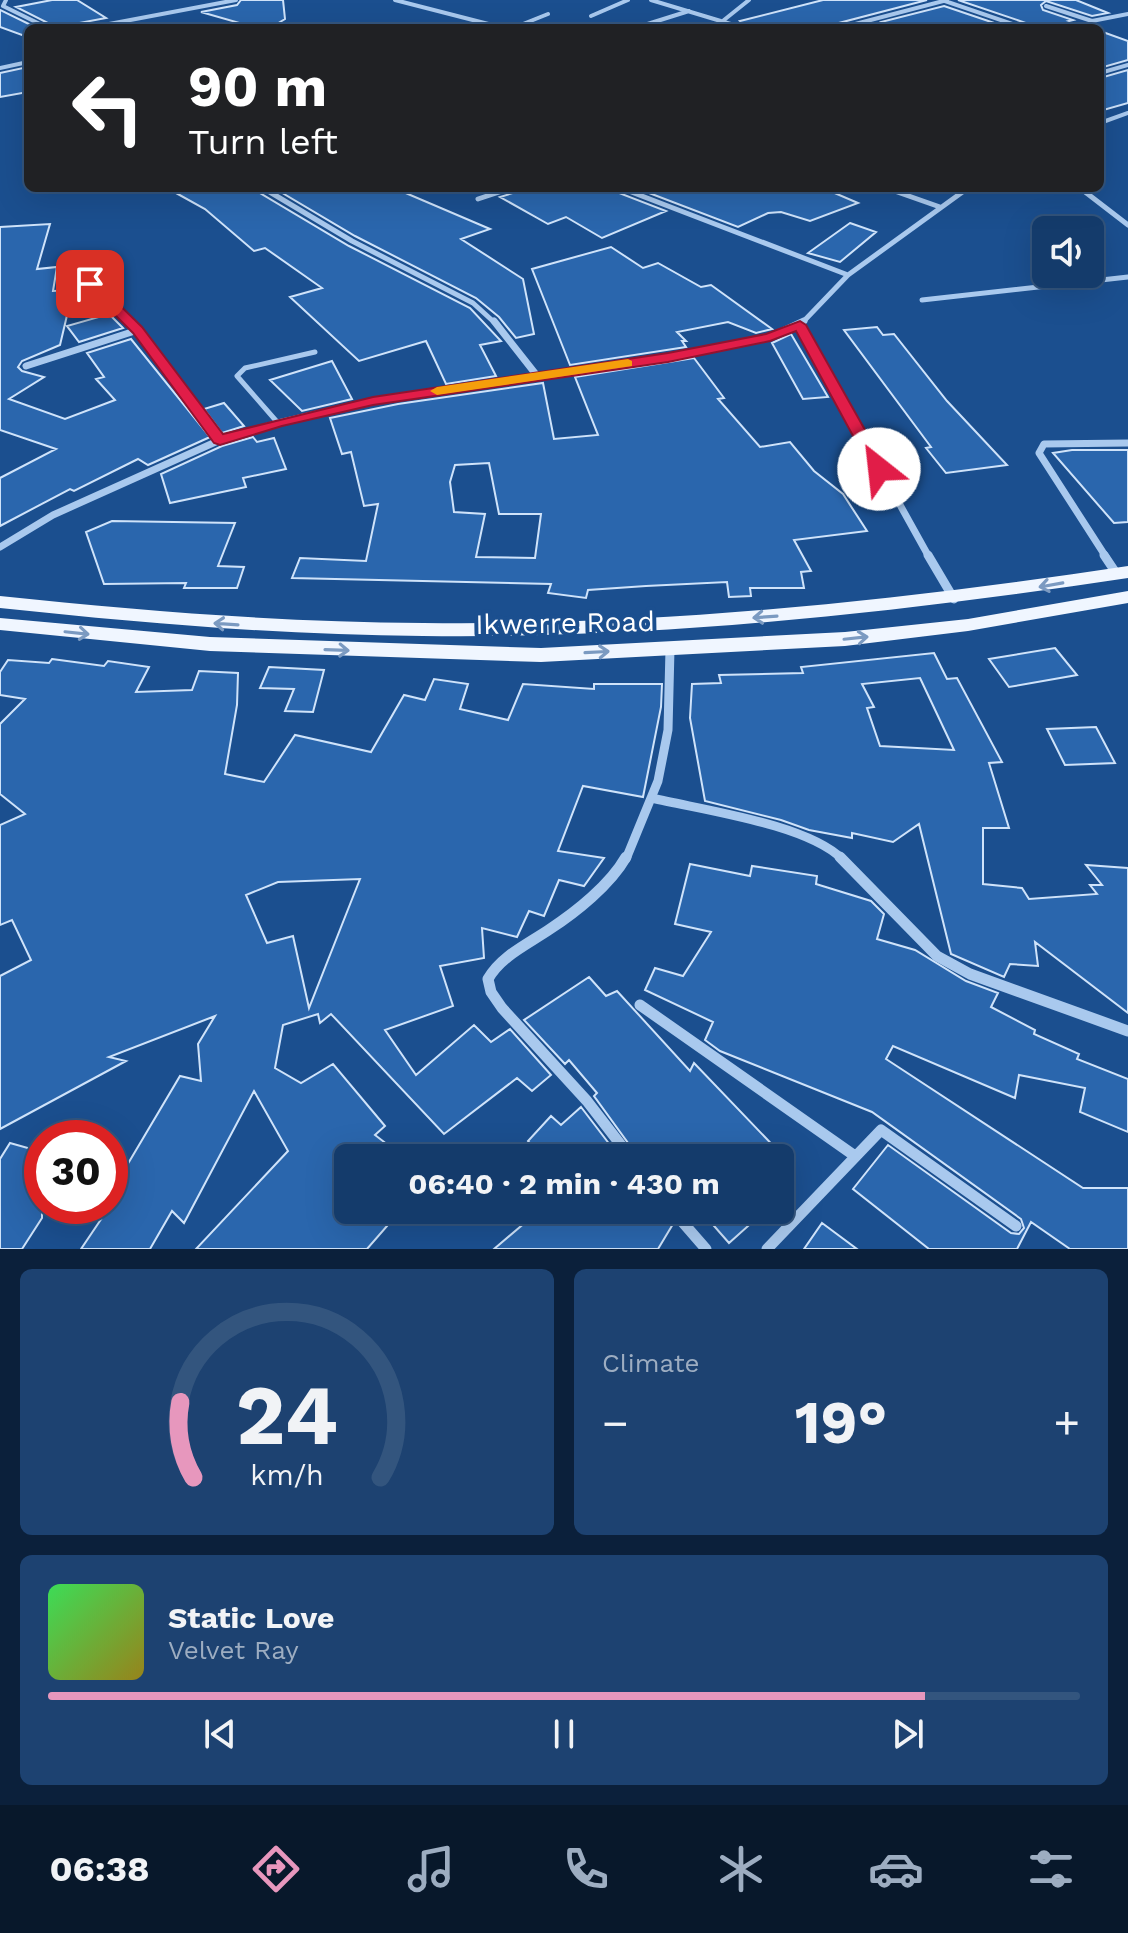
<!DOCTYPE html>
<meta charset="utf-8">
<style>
:root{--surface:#143b6b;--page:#1d4271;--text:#f1f3f6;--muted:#9dadc1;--line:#33557e;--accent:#e797bd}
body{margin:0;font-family:"Work Sans",sans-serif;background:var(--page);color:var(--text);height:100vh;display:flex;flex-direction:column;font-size:30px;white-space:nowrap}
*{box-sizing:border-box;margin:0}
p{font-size:26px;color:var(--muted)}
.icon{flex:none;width:44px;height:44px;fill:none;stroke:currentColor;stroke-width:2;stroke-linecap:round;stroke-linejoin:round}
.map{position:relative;height:1249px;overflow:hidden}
.drawer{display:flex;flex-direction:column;gap:20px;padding:20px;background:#0b203b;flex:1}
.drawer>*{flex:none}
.banner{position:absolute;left:24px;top:24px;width:1080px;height:168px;border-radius:12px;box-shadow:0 8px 32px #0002,0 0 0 2px var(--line);background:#202124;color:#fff;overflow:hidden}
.controls{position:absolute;left:1032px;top:216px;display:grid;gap:16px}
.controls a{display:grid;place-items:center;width:72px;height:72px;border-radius:12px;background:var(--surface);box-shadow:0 8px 32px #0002,0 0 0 2px var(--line);font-size:40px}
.speed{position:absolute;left:24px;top:1120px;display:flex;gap:16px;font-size:40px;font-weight:700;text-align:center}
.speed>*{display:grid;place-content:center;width:104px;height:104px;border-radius:50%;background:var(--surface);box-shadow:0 8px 32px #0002,0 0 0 2px var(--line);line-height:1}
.speed .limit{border:12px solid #d22;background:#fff;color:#111}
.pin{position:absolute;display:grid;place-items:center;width:68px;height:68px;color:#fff;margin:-34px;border-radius:16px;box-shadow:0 4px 12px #0006}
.me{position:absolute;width:88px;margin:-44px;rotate:331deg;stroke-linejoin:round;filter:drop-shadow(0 0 6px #0008)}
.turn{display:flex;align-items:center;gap:28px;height:168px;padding:0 32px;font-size:36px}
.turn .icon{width:104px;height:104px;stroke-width:2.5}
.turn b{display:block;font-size:56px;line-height:68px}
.big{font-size:60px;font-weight:700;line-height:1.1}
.drawer .card{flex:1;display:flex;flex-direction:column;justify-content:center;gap:12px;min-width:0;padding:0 28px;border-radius:12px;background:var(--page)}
.drawer .dial{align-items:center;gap:0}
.dial svg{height:208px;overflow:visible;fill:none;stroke:var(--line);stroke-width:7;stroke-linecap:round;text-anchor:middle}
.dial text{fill:var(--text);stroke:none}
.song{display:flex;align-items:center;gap:24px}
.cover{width:96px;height:96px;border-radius:12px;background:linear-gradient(135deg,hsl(130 70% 55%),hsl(50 70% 35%))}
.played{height:8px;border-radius:4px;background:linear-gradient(90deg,var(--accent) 85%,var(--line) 85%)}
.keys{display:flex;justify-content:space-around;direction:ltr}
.heat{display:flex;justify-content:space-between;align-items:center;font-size:44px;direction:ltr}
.drawer .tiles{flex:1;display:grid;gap:20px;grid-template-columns:1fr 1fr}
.card:last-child{grid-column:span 2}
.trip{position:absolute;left:334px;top:1144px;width:460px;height:80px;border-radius:12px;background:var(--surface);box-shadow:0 8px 32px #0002,0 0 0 2px var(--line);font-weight:700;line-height:80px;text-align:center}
.tabs{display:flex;height:128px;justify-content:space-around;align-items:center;background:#08182b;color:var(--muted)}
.tabs .icon{width:56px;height:56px}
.tabs .active{color:var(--accent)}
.tabs b{font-size:36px;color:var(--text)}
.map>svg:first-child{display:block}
.building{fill:#2a66ad;stroke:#cfe3fa;stroke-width:2;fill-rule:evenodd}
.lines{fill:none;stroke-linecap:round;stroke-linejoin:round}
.service{stroke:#a9c9ee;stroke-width:5}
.minor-far4{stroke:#a9c9ee;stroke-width:4}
.minor-far3{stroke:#a9c9ee;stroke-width:5}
.minor-far2{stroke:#a9c9ee;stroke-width:7}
.minor-far1{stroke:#a9c9ee;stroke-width:9}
.minor{stroke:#a9c9ee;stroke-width:11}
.primary{fill:#f0f6ff;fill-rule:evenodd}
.oneway{stroke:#7b9ac1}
.route{fill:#e11d48;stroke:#92132f;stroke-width:2}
.slow{fill:#f59e0b}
.labels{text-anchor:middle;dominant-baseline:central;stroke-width:8;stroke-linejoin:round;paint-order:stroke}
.street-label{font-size:28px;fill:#fff;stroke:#1b4f8f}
</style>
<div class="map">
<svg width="1128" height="1249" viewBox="0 0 1128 1249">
<rect width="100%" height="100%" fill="#1b4f8f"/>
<!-- building -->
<path class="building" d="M52,0H77L106,18L53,28L50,24L16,7Z
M241,0H283L285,19L270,28H257L201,12L237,5Z
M823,0H927L839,23L835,28H749L740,21Z
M958,0H1076L1108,13L1092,16L1046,1L1041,5L1043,10L1073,20L1069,21L1078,24V28H1029L1026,23Z
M944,6L1009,28H887L881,22Z
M0,10L37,28H28V34L22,35L0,27Z
M1100,31L1128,41V60L1100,68Z
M23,68L28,70V92L0,97V73Z
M1128,70V103L1100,111V78Z
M167,188H258L260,193L349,246L470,308L501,341L480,345L496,376L446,384L426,341L359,361L290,297L322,288L265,248L254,251L205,209Z
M274,188H394L490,229L461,239L523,279L534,334L516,338L499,317L476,298L355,236Z
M516,188H616L619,193L666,211L602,238L566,217L548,224L500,197L513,193Z
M636,188H823L858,203L810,221L781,212L768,213L738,227Z
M850,223L876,232L840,262L808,253Z
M50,224L37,269L57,267L53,291L73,290L60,345L22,361L18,367L22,371L44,377L9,399L65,419L115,400L96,379L104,377L87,353L131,339L210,437L148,465L138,459L74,491L70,489L0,526V478L56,449L0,430V227Z
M611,247L643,268L658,263L701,287L711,285L772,329L756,333L728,322L677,332L686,341H682L686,347L570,365L532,269Z
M109,314L123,328L79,342L67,326Z
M877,327L883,335L894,334L947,401L1007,465L946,473L926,448L931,447L844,330Z
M791,334L828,397L803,399L772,343Z
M694,358L724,398L718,399L760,447L790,442L814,471L843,494L867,531L794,540L811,571L801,572L804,588H750L751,596L729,597L727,582L646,586L588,590L586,598L548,593L551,584L292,578L300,558L366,561L378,504L364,506L351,452L342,454L330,418L398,404L543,383L554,439L598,435L575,377ZM489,463L499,514H541L535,558L476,557L485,514L454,512L450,482L455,465Z
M332,361L352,399L302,411L270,380Z
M224,403L244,426L222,433L204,409Z
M253,437L257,442L274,438L286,469L243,478L246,487L170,503L161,474L222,446Z
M1072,450H1128V522L1114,523L1053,453Z
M112,521L235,523L218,566L244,567L237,588H184L186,583L104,584L86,532Z
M1055,648L1077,675L1009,687L989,659Z
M934,653L947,679L957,678L1002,762L989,763L1009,828H983V884L1022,888L1029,899L1097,894L1090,885H1102L1086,865L1128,868V1013L1035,942L1038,966L1010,964L1004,977L951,954L919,824L893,842L852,833V838L809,830L781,820L705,801L690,718L692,684L721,683L719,675L803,673L801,667ZM920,678L954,750L880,746L867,708L874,707L862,684Z
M52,659L104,666L108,661L149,667L136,692L192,690L199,671L238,673L237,705L225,774L264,782L295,735L371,752L404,695L425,700L434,679L468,684L460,709L508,720L523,684L594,689V684H662L661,707L643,797L583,786L558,851L604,858L584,886L559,880L544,916L529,911L517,937L482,928L484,958L440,966L453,1006L385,1030L416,1075L474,1025L491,1042L510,1029L551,1075L532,1091L517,1078L444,1134L331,1014L320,1023L318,1014L283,1025L275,1068L301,1083L333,1064L385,1126L375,1135L405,1158H348V1210H401L367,1249H196L288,1151L254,1091L184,1223L172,1211L150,1249H81L110,1206V1194L180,1076L201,1081L198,1044L215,1016L109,1057L126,1061L0,1129V976L31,960L12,920L0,925V825L25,814L0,794V724L25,699L0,695V672L8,660L49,663ZM360,879L309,1008L293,936L267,943L246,895L278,882Z
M269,667L324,670L313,712L285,711L294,689L260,688Z
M1096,727L1115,763L1065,765L1047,729Z
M690,864L750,876L752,866L817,876L816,884L871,901L884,914L877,939L915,950L966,981L998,993L991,1007L1035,1030L1034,1034L1079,1054L1077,1059L1128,1079V1132L1080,1112L1085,1088L1019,1075L1015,1098L893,1046L886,1059L1083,1188H1128V1249H1070L1031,1222L1017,1249H929L853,1189L888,1145L1011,1233L1019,1234L1024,1228L1021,1219L872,1112L720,1051L705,1040L713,1022L645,990L655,968L683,976L711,932L675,924Z
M589,977L606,996L617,991L690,1071L694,1063L785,1158H639L594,1096L597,1093L569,1060L565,1064L524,1020Z
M581,1107L620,1158H543L528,1141L551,1116L561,1125Z
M10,1143L42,1152V1218L22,1249H0V1159Z
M540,1210H552L564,1224L581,1210H664L673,1224L658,1249H494Z
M700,1210H766L729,1243Z
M822,1223L857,1249H804Z"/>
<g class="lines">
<!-- service -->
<path class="service" d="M278,423L237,376L245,368L315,352"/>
<!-- minor-far4 -->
<path class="minor-far4" d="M6,0L3,6L48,28
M395,0L504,28
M651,0L744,28
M945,1L1024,28
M1046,6L1092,21L1128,14
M591,16L628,0
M724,20L749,0
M866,22L882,28
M638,27L689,11
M88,28L236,0
M513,28L548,14
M840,28L947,0
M0,68L28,62
M1100,73L1128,65
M1100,123L1128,113"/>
<!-- minor-far3 -->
<path class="minor-far3" d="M263,188L352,241L473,303L495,323
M621,188L848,275
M886,188L940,207
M1080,188L1128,225
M478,199L511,188
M90,284L131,323
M922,300L1128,277
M802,323L848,275L968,188"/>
<!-- minor-far2 -->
<path class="minor-far2" d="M128,321L220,440
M494,321L538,377
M800,325L929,557
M26,366L138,330
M0,547L53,515L220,440L278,423L373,401L668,357L770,337L804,321
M1106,557L1039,453L1044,444L1128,443"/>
<!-- minor-far1 -->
<path class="minor-far1" d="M928,555L954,599
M1104,555L1116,573
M652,798C702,810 807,824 842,859
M626,859L658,781L668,730L670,649"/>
<!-- minor -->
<path class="minor" d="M626,857C610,885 576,912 550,929C528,944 501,956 488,979L491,992L502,1008L587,1101L631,1158
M840,857L937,956L970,974L1128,1031
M640,1005L855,1156
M672,1210L706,1249
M767,1249L881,1130L1016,1226"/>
<!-- primary -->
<path class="primary" d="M1128,566V578C894,613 660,639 423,636C281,635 141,623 0,608V596C141,611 281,622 423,623C659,626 894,601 1128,566Z
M1128,591V603L968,631L845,646L541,662L210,651L0,630V618L210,637L541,648L845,632L968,619Z"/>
</g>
<!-- one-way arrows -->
<defs><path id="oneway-shaft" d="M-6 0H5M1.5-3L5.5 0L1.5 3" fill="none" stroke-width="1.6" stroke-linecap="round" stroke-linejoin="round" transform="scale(2)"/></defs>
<g class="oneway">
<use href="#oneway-shaft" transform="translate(1051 585) rotate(170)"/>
<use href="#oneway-shaft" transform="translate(765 617) rotate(176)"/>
<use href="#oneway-shaft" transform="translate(226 624) rotate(-176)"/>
<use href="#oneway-shaft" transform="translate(77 633) rotate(6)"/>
<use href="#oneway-shaft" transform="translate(856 638) rotate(-6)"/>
<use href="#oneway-shaft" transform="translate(337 650) rotate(2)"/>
<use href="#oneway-shaft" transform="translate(597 652) rotate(-3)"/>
</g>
<!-- route -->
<path class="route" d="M86,281H95L142,327L223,434L373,397L668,353L766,334L800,321L806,325L887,469L879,474L871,469L796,331L770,341L668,362L373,405L282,426L220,445L214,443L133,333L86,286Z"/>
<!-- slow -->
<path class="slow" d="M628,359L632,361V366L437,395L430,391L437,387Z"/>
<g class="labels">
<!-- street labels -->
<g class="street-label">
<text transform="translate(565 623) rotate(-1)">Ikwerre Road</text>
</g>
</g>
</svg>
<div class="controls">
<a><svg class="icon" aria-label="sound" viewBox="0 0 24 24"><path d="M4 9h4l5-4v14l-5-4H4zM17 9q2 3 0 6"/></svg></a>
</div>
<div class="speed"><div class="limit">30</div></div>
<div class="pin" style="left:90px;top:284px;background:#d93025"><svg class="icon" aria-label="arrive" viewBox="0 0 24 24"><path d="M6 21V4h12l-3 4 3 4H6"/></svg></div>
<svg class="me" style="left:879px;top:469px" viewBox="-20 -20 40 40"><circle r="19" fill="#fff"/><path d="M0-13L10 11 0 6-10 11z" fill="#e11d48"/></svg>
<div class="trip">06:40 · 2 min · 430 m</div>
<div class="banner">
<div class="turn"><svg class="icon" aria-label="left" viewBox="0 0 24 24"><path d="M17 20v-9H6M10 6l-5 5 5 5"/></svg><div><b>90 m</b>Turn left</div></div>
</div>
</div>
<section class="drawer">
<div class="tiles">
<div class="card dial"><svg viewBox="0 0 100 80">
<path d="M14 69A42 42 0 1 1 86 69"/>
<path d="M14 69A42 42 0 0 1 9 40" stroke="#e797bd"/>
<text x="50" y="56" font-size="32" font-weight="700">24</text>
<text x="50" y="72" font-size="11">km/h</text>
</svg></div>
<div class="card"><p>Climate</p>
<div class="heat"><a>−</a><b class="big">19°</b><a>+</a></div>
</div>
<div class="card">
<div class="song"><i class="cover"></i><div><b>Static Love</b><p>Velvet Ray</p></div></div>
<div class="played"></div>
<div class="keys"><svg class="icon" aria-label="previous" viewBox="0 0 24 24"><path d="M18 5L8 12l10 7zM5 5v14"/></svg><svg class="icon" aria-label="pause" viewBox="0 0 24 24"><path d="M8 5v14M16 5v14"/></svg><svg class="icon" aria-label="next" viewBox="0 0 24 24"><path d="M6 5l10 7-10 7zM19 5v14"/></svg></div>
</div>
</div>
</section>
<nav class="tabs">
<b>06:38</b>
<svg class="icon active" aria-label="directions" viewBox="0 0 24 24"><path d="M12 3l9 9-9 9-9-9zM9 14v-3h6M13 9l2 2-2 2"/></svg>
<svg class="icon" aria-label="music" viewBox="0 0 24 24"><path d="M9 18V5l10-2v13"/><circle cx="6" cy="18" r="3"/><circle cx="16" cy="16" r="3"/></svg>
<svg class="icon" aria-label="phone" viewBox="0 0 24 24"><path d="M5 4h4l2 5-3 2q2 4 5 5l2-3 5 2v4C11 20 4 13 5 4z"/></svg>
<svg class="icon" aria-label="climate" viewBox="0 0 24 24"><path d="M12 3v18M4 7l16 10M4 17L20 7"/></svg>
<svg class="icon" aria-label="car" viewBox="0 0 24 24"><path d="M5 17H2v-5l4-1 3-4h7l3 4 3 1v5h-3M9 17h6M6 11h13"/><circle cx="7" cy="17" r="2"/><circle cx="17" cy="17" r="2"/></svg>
<svg class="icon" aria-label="filters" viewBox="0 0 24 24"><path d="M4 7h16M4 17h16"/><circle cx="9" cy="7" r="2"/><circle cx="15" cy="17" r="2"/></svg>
</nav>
